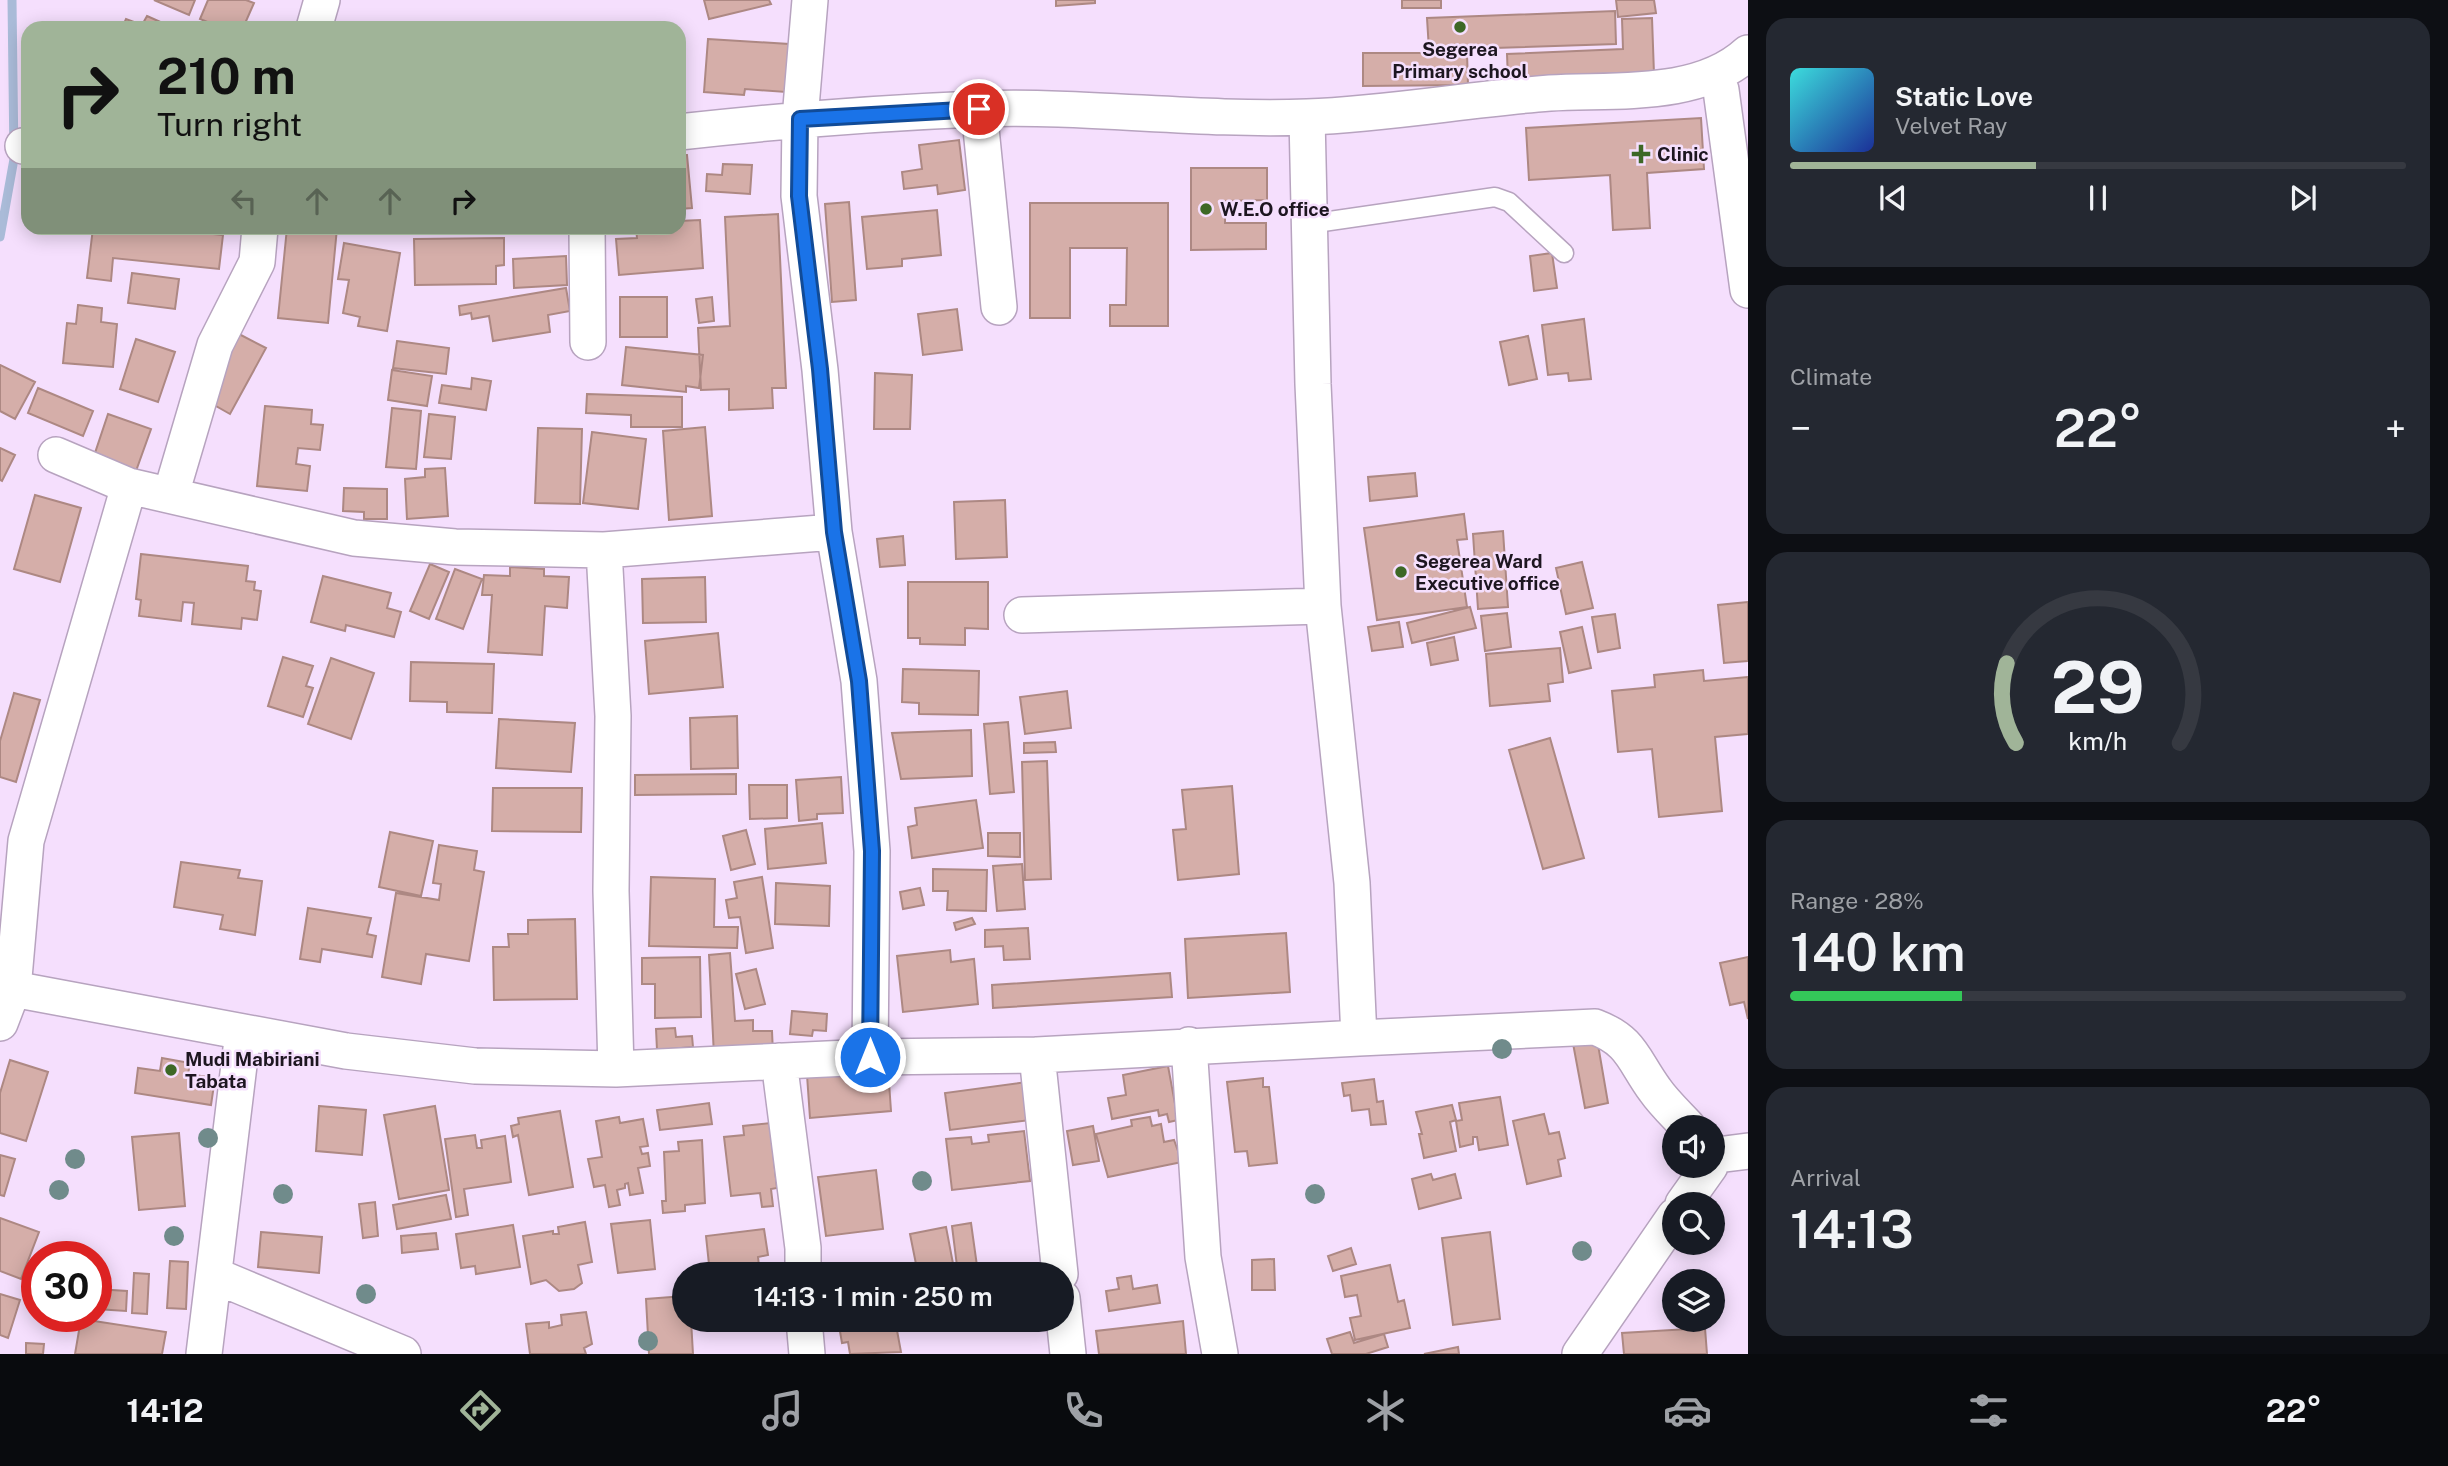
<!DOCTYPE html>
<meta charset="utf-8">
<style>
:root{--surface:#171b24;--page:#242831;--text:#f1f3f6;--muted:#9ea1a6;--line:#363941;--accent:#a0b498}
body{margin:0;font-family:"Public Sans",sans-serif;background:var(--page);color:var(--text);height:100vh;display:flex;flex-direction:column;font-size:26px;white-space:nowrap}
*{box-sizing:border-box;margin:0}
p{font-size:23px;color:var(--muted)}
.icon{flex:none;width:38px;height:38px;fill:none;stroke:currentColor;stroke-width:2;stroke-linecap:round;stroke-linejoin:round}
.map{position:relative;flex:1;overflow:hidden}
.side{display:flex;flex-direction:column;gap:18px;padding:18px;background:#0d0f14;width:700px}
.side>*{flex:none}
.guide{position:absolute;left:21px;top:21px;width:665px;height:214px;border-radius:21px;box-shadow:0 4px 18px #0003;background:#a0b498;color:#111;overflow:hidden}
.controls{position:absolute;left:1662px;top:1115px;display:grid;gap:14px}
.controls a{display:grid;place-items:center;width:63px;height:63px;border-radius:50%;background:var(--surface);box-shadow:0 4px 18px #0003;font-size:35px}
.speed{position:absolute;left:21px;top:1241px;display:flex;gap:14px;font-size:35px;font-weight:700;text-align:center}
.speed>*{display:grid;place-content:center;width:91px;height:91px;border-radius:50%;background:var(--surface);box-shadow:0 4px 18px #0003;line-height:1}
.speed .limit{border:10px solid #d22;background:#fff;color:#111}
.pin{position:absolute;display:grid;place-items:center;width:60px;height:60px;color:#fff;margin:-30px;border:4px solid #fff;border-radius:50%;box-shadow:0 2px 7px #0007}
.me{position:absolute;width:77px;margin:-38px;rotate:0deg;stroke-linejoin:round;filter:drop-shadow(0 0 5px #0008)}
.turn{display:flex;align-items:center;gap:24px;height:147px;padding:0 21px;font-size:32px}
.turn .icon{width:91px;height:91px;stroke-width:2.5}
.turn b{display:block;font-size:49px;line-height:60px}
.lanes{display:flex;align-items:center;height:66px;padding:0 21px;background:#0003;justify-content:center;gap:35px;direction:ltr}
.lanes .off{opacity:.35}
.big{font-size:52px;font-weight:600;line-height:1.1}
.side .widget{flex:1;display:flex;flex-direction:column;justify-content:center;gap:10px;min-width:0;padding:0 24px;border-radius:21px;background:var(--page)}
.side .dial{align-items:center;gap:0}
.dial svg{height:182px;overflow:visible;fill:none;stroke:var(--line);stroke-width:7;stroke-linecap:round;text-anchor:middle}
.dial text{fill:var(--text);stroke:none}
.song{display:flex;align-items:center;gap:21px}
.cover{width:84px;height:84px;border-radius:10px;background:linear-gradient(135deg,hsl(180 70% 55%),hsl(230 70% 35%))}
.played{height:7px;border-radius:4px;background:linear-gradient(90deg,var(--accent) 40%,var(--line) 40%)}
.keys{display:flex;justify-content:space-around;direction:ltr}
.heat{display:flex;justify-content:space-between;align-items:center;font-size:38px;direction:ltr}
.charge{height:10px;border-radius:5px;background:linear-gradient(90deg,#34c759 28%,var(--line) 0)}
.trip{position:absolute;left:672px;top:1262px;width:402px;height:70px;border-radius:35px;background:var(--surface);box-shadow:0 4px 18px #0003;font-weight:600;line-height:70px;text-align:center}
.tabs{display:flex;height:112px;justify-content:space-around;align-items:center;background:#090b0e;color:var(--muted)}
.tabs .icon{width:49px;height:49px}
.tabs .selected{color:var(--accent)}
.tabs b{font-size:32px;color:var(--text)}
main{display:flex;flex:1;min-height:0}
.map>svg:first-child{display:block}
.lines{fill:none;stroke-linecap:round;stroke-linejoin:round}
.stream{stroke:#aabbd8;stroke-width:9}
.building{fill:#d5aea9;stroke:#ad8883;stroke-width:2}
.lane-casing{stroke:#b7a3bf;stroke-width:21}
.street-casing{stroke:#b7a3bf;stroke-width:38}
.lane{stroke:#fff;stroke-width:18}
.street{stroke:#fff;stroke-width:35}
.tree{fill:#708b8b}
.route-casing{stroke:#114b97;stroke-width:18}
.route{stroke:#1a73e8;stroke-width:12}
.poi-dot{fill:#3d6826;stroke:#f5dffd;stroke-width:2.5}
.labels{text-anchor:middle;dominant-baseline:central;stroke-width:5;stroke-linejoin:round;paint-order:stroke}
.poi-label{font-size:19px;font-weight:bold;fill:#1d1620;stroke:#f5dffd;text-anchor:start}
</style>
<main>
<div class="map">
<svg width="1748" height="1354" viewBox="0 0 1748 1354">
<rect width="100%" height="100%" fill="#f5dffd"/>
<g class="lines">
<!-- stream -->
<path class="stream" d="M0,237L14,159L12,0"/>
</g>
<!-- building -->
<path class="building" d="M154,0H195L189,15Z
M208,0H246L254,3L243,28H222L200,19Z
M704,0H769L771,4L709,19Z
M1056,0H1095V3L1056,6Z
M1402,0H1441V8H1402Z
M1616,0H1654L1656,13L1618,17Z
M1615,11L1616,44L1429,50L1427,18Z
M147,16L165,24L163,28H122L126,19L142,25Z
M1652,18L1654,74L1508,80L1507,54L1623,49L1622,19Z
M708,39L789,44L786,92L745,89L744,95L704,92Z
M1363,53H1467L1468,85L1363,86Z
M1701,118L1704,169L1647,173L1650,228L1613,230L1610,175L1529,180L1526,128Z
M959,140L965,190L938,194L937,185L904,189L902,172L922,169L919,145Z
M679,155H687L692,208L679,209Z
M723,164L752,165L750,194L706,191L707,174L722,175Z
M1191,168H1267V200L1225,201V223H1266V249L1191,250Z
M849,202L856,300L832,302L825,204Z
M1030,203H1168V326H1110V305H1126L1127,248H1070V318H1030Z
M937,210L941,255L902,259V266L867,269L862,217Z
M778,214L786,388H772L773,408L729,410V389L701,390L698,328L730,326L725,217Z
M700,220L703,268L619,275L616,239L637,238L636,228H679V221Z
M93,228H154L223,235L219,269L113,258L111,281L87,278Z
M287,228H337L328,323L278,318Z
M419,228H493L420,233Z
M504,238V265L496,266V284L415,285L414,239Z
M344,243L400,253L387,331L358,326L360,317L343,313L349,280L338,279Z
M1552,253L1557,288L1534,291L1530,256Z
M566,256L567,285L514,288L513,259Z
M132,273L179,279L175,309L128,303Z
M566,288L570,311L548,315L550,332L493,341L489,316L472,319L471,313L460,315L459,306Z
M620,297H667V337H620Z
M712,297L714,321L699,323L696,299Z
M78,305L102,308L101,322L117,324L113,367L63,363L67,323L76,324Z
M957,309L962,350L923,355L918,314Z
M1584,319L1591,379L1569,381L1568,373L1548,375L1542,325Z
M237,333L266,348L230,414L202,398Z
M1528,336L1537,379L1509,385L1500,342Z
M136,339L175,352L158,402L120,389Z
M397,341L449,348L446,374L393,368Z
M626,347L703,355L699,388L686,386V392L622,385Z
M0,365L35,382L15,419L0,411Z
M392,370L432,376L427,406L388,400Z
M875,373L912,375L910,429H874Z
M472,378L491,381L486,410L439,403L442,385L471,389Z
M38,388L93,411L83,436L28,413Z
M587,394L682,397V427H631V415L586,413Z
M265,406L312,410L311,424L323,425L320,450L298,448L296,464L310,466L307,491L257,486Z
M392,408L421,411L416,469L386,467Z
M108,414L151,429L136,471L94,456Z
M429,414L455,417L451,459L424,457Z
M705,427L712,516L669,520L663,431Z
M538,428L582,429L580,504L535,503Z
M592,432L646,439L638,509L583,503Z
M0,448L15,455L2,481L0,480Z
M445,468L448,516L407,519L405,479L425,477V469Z
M1415,473L1417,496L1370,501L1368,477Z
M344,488L387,489V519H364V512L343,511Z
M35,495L81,508L60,582L14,569Z
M1005,500L1007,557L956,559L954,502Z
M1464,514L1467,539L1457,540L1467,607L1377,620L1364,528Z
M1503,531L1508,607L1478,609L1473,534Z
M903,536L905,565L880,567L877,539Z
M141,554L248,566L246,581L255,582L254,590L261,591L257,620L242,618L241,629L192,624L194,603L183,602L181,621L139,616L141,600L136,599Z
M1582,562L1593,608L1566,614L1556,568Z
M430,564L449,572L429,619L410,611Z
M510,567L544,569V576L569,577L567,608L545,606L542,655L488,652L492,595H482L484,575L510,576Z
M455,569L482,579L463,629L436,619Z
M323,576L391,593L387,608L401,612L394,637L346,625L345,631L311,622Z
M705,577L706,622L643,623L642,579Z
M908,582H988V629L965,628V645L920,644V638H908Z
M1748,602V661L1724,663L1718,605Z
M1470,607L1476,628L1412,643L1407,623Z
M1507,613L1511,647L1485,651L1481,616Z
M1615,614L1620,648L1598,652L1592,617Z
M1399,622L1403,647L1372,651L1368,627Z
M1582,627L1591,668L1569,673L1560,632Z
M718,633L723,687L649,694L645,641Z
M1454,637L1458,660L1431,665L1427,643Z
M1560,648L1563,682L1548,684L1550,701L1490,706L1486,654Z
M283,657L313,666L306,686L313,688L303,717L268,706Z
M331,658L374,673L351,739L308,724Z
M411,662L494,664L492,713L447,712V702L410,701Z
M903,669L979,671L978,715L919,714V703L902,702Z
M1703,670L1704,681L1748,677V734L1715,737L1722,811L1659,817L1652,749L1618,752L1612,691L1655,687L1654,675Z
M1067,691L1071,728L1025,734L1020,697Z
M14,693L40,700L16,782L0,777V741Z
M737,716L738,768L691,769L690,718Z
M499,719L575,723L571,772L496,768Z
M1008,722L1014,792L990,794L984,724Z
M971,730L972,776L901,779L892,733Z
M1550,738L1584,858L1543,869L1509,750Z
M1055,742L1056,752L1024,753V743Z
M1047,761L1051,879L1025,880L1022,762Z
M736,774V794L635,795V775Z
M841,777L843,813L817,814V819L799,821L796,780Z
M749,785H787V818L750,819Z
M1232,786L1239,874L1178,880L1173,830L1186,829L1182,790Z
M493,788H582L581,832L492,831Z
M976,800L983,848L912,858L908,827L917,825L915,808Z
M822,823L826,863L768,869L765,829Z
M746,830L755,864L731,870L723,836Z
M390,832L433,841L421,896L379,887Z
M988,833H1020V857L988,856Z
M439,845L477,851L474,870L484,872L469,961L426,954L421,984L382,977L396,893L439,900L441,884L433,883Z
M181,862L240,870L238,878L262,881L255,935L220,929L223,915L174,907Z
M1022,864L1025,909L997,911L993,866Z
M933,869L987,870L986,911L947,910L948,891H933Z
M651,877L715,879L714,927H738L737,948L649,946Z
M762,877L773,948L746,953L740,917L729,918L726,900L737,898L734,882Z
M776,883L830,886L829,926L775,924Z
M920,888L924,905L903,909L900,892Z
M308,908L371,918L367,934L376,936L372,957L322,949L320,962L300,959Z
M972,918L975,924L956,930L954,923Z
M575,919L577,999L494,1000L493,947H509L508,934H528V920Z
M1028,928L1030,959L1004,960L1003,946L985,947V930Z
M1286,933L1290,992L1188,998L1185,939Z
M950,950L951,962L974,959L978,1004L903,1012L897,956Z
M730,953L735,1021L753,1020V1031H772L773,1054L714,1056L709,955Z
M700,957L701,1017L655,1018V984H642V958Z
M1748,957V1019L1744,1002L1730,1005L1720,963Z
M756,969L765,1004L745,1009L736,974Z
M1170,973L1172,997L993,1008L992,985Z
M792,1011L827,1014L826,1031L813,1030L812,1036L790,1034Z
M675,1028L676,1037L692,1036L693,1047L657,1050L656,1029Z
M1596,1033L1608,1103L1585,1108L1572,1038Z
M162,1058L190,1063L188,1074L215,1078L211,1105L135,1093L138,1068L160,1071Z
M10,1060L48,1072L26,1141L0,1133V1093Z
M1168,1066L1178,1120L1169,1122L1167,1114L1159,1116L1158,1110L1112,1119L1108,1098L1126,1095L1123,1075Z
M888,1068L891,1111L810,1118L807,1075Z
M1263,1078V1087H1269L1277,1163L1249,1166L1247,1151L1235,1152L1227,1082Z
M1374,1079L1377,1102L1383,1101L1386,1124L1371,1125L1369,1109L1352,1111L1350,1095L1344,1096L1342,1083Z
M1034,1081L1039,1119L950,1130L945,1093Z
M1500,1097L1508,1145L1479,1150L1477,1137H1473V1144L1460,1147L1456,1121L1462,1120L1459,1103Z
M709,1103L712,1124L660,1130L657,1110Z
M1452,1105L1456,1120L1450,1122L1456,1151L1424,1158L1419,1134H1422L1416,1112Z
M319,1106L366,1110L362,1155L316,1151Z
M435,1106L449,1190L399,1199L384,1115Z
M560,1111L573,1187L529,1195L518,1135L513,1137L511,1126L519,1124L518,1118Z
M1544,1114L1549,1134L1559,1132L1565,1158L1558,1160L1561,1176L1527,1184L1513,1121Z
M619,1117L620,1123L643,1119L648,1146L640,1147L642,1154L648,1153L650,1166L638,1168L643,1193L630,1195L628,1183L625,1184V1188L617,1190L620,1205L609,1207L605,1185L594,1187L588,1159L602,1157L596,1121Z
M1150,1117L1152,1126L1161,1124L1164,1142L1174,1140L1182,1162L1108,1177L1096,1134L1132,1126L1131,1120Z
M770,1123L777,1188L771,1189L773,1206L762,1207L760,1193L731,1196L724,1137L744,1135L743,1126Z
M1093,1126L1099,1161L1073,1165L1067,1131Z
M1024,1131L1030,1181L952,1190L946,1139L971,1137L972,1144L989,1142L988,1135Z
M179,1133L185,1206L139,1210L132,1137Z
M475,1135L477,1148H482L481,1140L505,1136L511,1182L464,1189L468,1215L456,1217L445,1139Z
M702,1140L705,1203L685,1205V1211L663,1213L662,1201H666L664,1152L679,1151L678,1142Z
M0,1155L15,1159L4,1196L0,1195Z
M876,1170L883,1229L826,1236L818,1177Z
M1431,1174L1433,1180L1455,1174L1461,1198L1419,1209L1412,1179Z
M446,1195L451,1219L397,1229L393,1205Z
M375,1202L378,1236L363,1238L359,1204Z
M0,1218L39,1232L21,1279L0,1271Z
M650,1220L655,1269L618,1273L611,1224Z
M585,1222L592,1262L578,1265L582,1283L574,1289L559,1291L546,1280L531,1284L523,1236L553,1231V1234H559L558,1227Z
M971,1223L978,1273L958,1274L952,1226Z
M513,1225L520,1267L476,1274L475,1266L461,1268L456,1234Z
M946,1227L955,1274H918L910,1234Z
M764,1229L768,1255L758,1257L760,1274H710L706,1236Z
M261,1232L322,1237L319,1273L258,1267Z
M1490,1232L1500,1319L1453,1325L1442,1238Z
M436,1233L438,1249L402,1253L401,1236Z
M1351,1248L1356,1264L1333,1271L1328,1256Z
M1274,1259L1275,1290H1252V1260Z
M170,1261L188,1262L186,1309L167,1308Z
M1390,1265L1398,1302L1404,1300L1410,1328L1355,1340L1350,1318L1361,1316L1357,1295L1345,1297L1341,1276Z
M134,1273L149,1274L147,1314L132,1313Z
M1131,1276L1133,1289L1157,1285L1160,1303L1109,1311L1106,1291L1119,1289L1117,1278Z
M96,1289L127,1291L126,1311L96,1309Z
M0,1294L20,1300L8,1338L0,1335Z
M684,1296V1320H691L693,1354H649L646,1299Z
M586,1312L592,1344L584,1348L586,1354H530L526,1324L549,1322V1328L562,1325L561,1315Z
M81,1319L166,1332L162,1354H75Z
M838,1320H903L904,1323L896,1325L901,1352L850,1354L848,1342L842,1343Z
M1183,1321L1186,1354H1099L1096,1331Z
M1705,1328L1707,1354H1624L1622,1333Z
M1350,1332L1354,1343L1384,1334L1388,1347L1366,1354H1332L1327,1339Z
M26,1343L44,1344L43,1354H26Z
M1458,1347L1459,1354H1424Z"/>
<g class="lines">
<!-- lane casing -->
<g class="lane-casing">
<path id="lane" d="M1309,224L1495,197L1509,202L1564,253"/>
</g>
<!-- street casing -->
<g class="street-casing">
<path id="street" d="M810,0L800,119L799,196L820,370L834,532L859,681L872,851L870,1057
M314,28L322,0
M1714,75L1721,90L1748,290
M979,109L999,307
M679,132C778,121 877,113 976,109C1086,105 1197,121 1307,117C1388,114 1469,99 1550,93C1613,89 1698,99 1748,53
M23,146H28
M587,228L588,342
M56,455L129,486L354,538L455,547L604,550L834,532
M171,494L215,345L257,262L260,228
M604,550L613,716L611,891L616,1069
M1022,615L1323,606
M0,983L13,989L346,1051L475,1066L616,1069L870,1057L1037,1055L1359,1038L1352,883L1323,606L1313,384L1307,117
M0,1023L13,989L26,841L129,486
M1359,1038L1595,1027C1632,1041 1633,1060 1655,1090C1664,1103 1677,1115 1688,1127
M1189,1045L1203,1257L1220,1354
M1037,1055L1060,1274
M779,1061L803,1248V1274
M1713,1151L1717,1155L1748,1151
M1683,1204L1710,1166
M216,1276L403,1354
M1062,1298L1068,1354
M804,1320L807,1354
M204,1354L243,1032
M1580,1354L1675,1216"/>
</g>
<!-- lane -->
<use href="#lane" class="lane"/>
<!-- street -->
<use href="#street" class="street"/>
</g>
<!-- trees -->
<g class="tree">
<circle cx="1502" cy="1049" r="10"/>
<circle cx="208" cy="1138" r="10"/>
<circle cx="75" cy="1159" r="10"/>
<circle cx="922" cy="1181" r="10"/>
<circle cx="59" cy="1190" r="10"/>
<circle cx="283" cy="1194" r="10"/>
<circle cx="1315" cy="1194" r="10"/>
<circle cx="174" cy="1236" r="10"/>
<circle cx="1582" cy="1251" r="10"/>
<circle cx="366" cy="1294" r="10"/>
<circle cx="648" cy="1341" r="10"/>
</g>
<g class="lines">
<!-- route casing -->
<g class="route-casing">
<path id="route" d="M870,1057L872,851L859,681L834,532L820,369L799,196L800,119L979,109"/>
</g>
<!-- route -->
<use href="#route" class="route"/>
</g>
<!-- markers -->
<g class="poi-dot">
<circle cx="1460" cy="27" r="7"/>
<path d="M1637.5 143.5h7v7h7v7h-7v7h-7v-7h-7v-7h7z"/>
<circle cx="1206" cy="209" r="7"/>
<circle cx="1401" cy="572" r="7"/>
<circle cx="171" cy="1070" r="7"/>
</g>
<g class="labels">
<!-- poi labels -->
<g class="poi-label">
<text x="1460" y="49" text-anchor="middle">Segerea<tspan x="1460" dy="22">Primary school</tspan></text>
<text x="1657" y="154">Clinic</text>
<text x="1220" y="209">W.E.O office</text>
<text x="1415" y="561">Segerea Ward<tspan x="1415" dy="22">Executive office</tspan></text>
<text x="185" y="1059">Mudi Mabiriani<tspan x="185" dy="22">Tabata</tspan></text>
</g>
</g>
</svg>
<div class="controls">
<a><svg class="icon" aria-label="sound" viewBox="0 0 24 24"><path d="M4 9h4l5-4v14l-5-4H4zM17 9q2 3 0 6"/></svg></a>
<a><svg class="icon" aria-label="search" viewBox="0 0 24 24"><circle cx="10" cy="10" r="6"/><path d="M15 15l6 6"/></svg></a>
<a><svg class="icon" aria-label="layers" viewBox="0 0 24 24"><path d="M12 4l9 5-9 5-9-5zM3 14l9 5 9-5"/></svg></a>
</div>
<div class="speed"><div class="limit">30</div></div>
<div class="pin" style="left:979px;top:109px;background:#d93025"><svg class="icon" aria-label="arrive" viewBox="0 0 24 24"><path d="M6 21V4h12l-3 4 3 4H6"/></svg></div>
<svg class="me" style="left:870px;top:1057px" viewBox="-20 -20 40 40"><circle r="17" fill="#1a73e8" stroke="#fff" stroke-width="3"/><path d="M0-11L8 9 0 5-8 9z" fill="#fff"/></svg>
<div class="trip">14:13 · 1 min · 250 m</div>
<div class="guide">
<div class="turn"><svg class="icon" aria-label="right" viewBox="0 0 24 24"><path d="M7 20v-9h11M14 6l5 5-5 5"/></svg><div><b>210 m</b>Turn right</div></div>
<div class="lanes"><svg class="icon off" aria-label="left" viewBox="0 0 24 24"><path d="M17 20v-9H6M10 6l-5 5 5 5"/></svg><svg class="icon off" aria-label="ahead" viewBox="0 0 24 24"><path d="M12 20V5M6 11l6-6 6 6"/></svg><svg class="icon off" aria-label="ahead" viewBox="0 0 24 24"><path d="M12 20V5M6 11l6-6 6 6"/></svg><svg class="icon" aria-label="right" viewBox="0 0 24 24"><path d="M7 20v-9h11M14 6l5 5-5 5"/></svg></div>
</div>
</div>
<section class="side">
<div class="widget">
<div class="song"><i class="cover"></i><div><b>Static Love</b><p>Velvet Ray</p></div></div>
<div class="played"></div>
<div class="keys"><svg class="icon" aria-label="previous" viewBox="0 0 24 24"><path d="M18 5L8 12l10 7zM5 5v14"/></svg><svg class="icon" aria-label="pause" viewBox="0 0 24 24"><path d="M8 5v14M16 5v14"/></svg><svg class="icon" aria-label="next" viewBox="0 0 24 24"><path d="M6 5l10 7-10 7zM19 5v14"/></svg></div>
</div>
<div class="widget"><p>Climate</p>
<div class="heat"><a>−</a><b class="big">22°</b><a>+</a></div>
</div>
<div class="widget dial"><svg viewBox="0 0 100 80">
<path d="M14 69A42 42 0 1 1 86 69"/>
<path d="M14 69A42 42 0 0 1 10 34" stroke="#a0b498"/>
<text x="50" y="56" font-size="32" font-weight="700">29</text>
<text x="50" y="72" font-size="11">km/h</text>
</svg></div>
<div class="widget"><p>Range · 28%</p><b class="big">140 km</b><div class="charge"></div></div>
<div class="widget"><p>Arrival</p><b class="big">14:13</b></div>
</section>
</main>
<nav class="tabs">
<b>14:12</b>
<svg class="icon selected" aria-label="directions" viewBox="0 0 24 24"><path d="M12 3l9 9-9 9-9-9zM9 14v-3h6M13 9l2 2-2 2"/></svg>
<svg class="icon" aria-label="music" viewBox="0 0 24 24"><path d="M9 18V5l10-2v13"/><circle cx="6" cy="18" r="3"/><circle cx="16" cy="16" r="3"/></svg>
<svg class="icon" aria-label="phone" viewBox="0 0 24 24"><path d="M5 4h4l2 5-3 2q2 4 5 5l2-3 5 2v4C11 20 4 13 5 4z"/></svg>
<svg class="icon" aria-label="climate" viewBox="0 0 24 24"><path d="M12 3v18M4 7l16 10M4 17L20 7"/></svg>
<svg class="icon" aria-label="car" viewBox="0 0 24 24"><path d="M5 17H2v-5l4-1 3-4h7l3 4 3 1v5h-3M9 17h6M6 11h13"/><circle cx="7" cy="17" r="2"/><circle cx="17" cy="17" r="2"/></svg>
<svg class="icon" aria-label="filters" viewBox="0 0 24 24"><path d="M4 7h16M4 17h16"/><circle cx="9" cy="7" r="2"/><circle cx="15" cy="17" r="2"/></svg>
<b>22°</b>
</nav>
